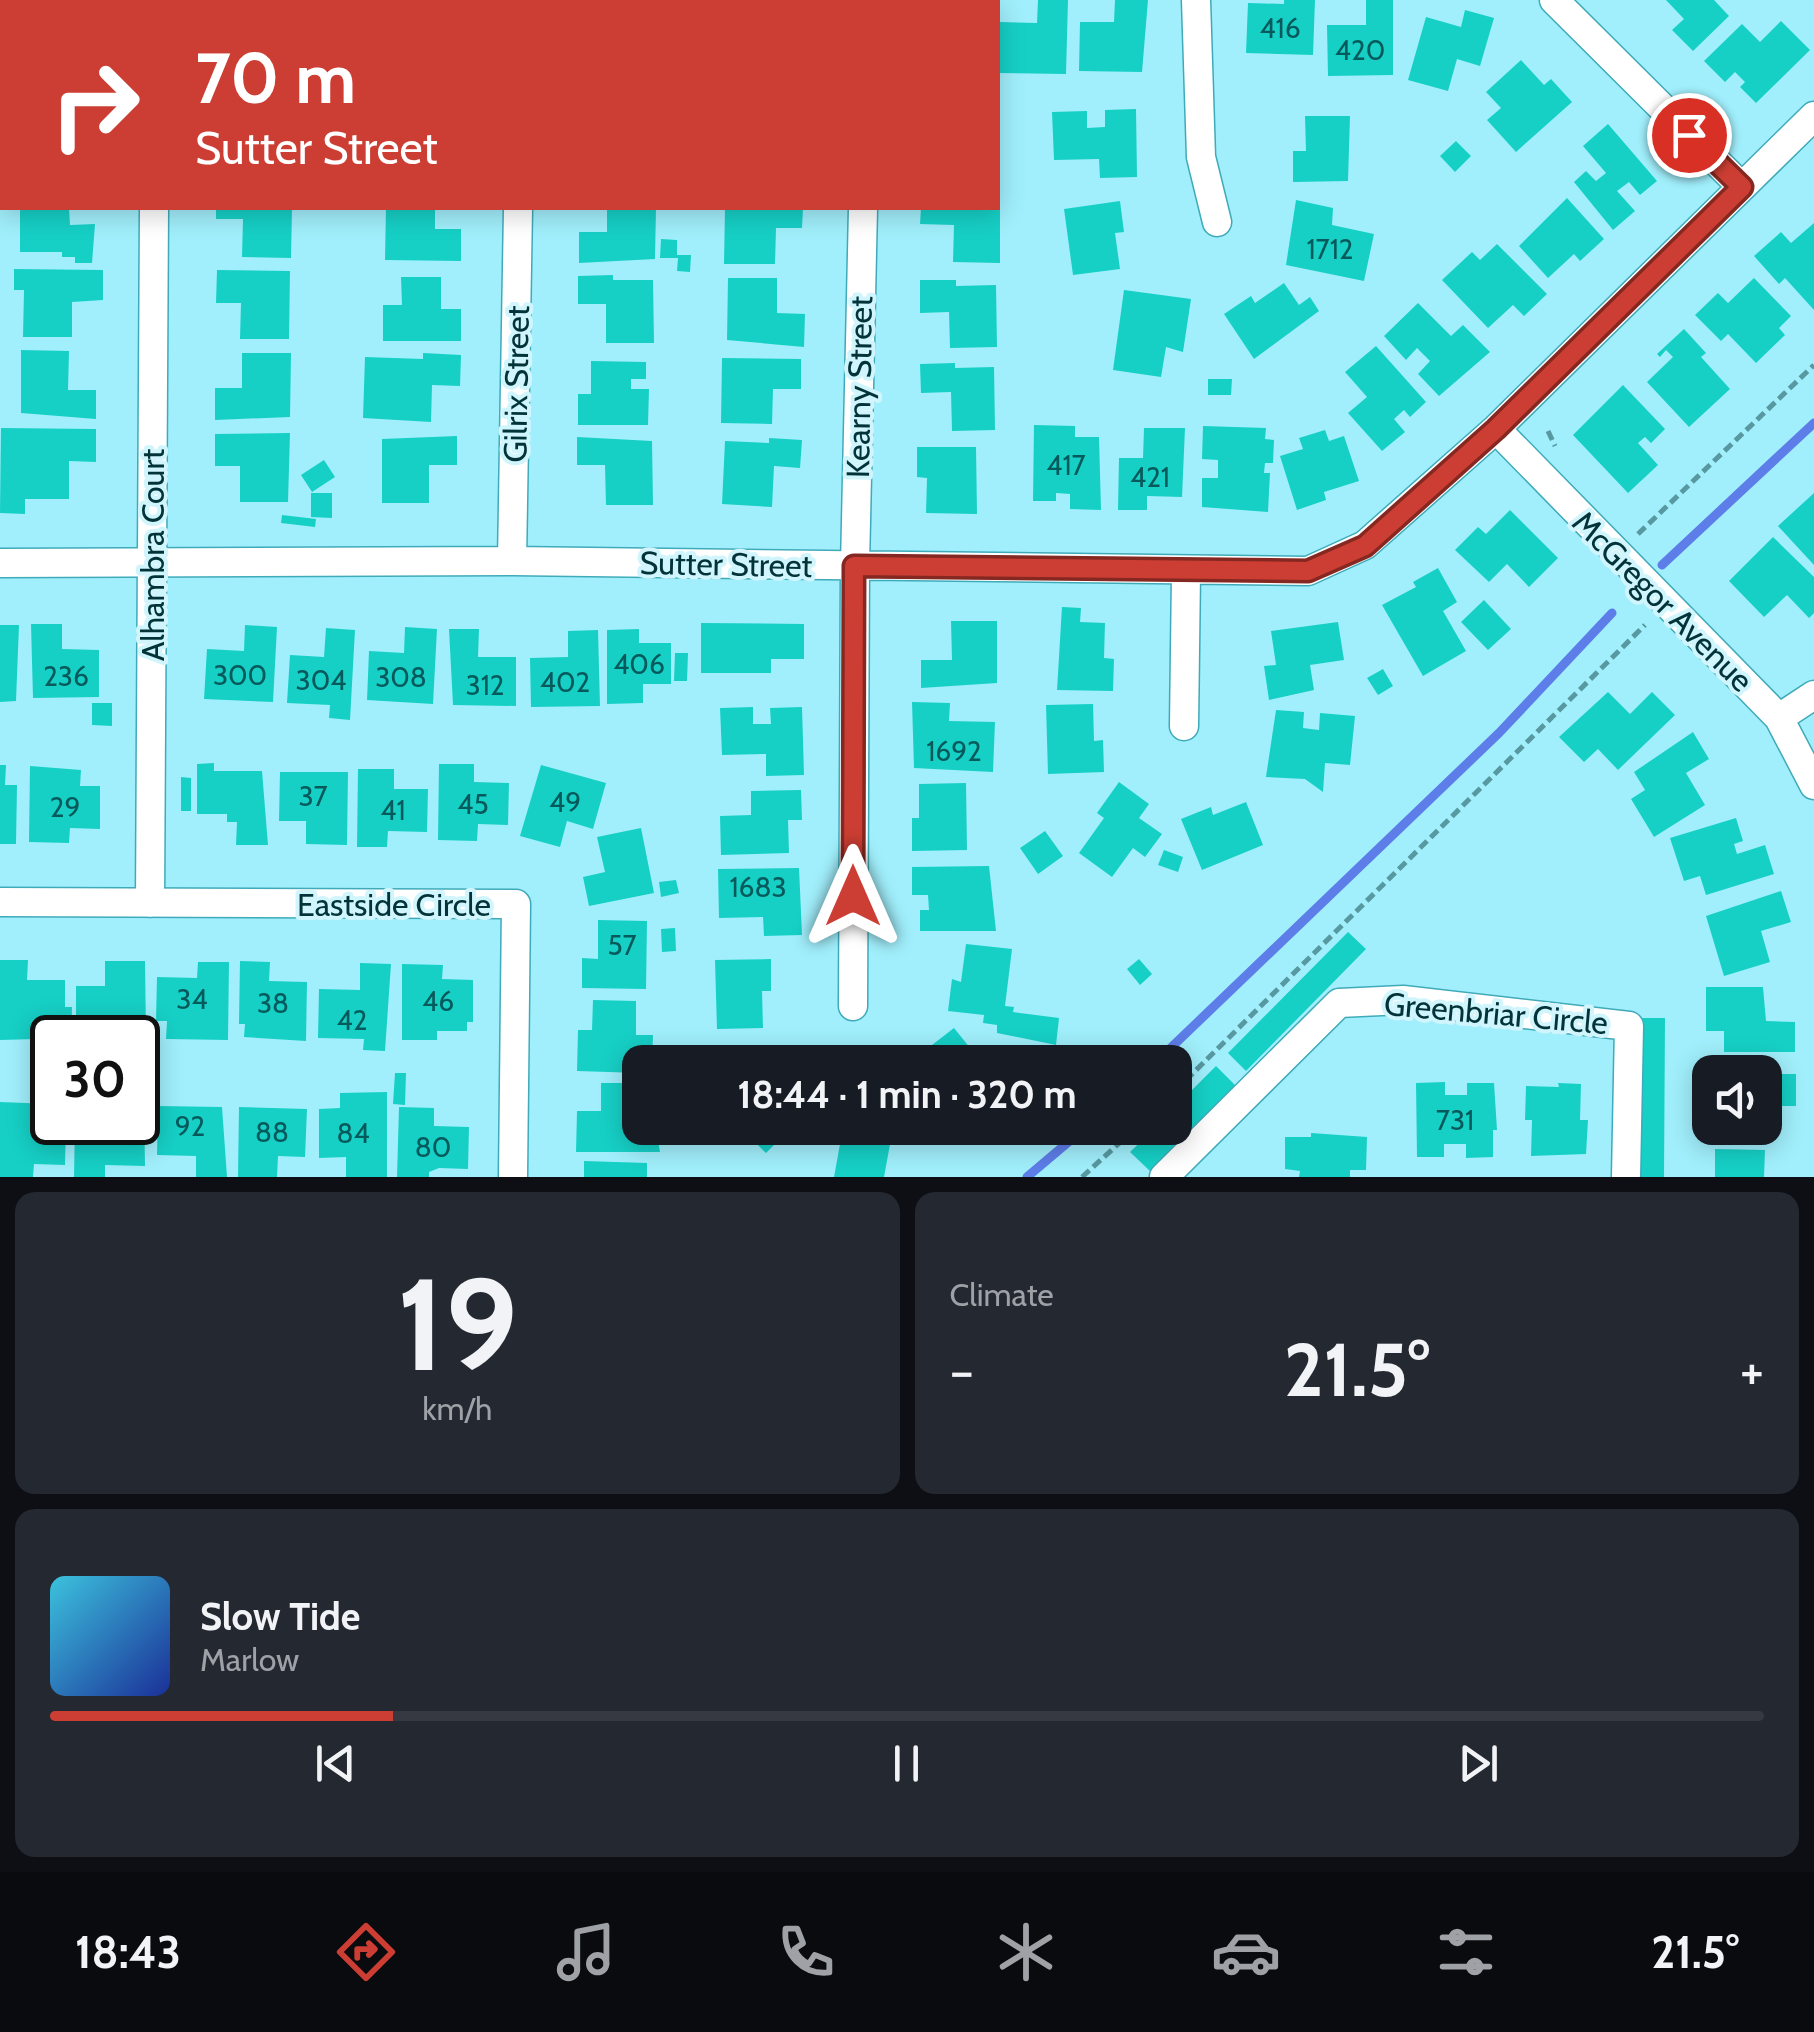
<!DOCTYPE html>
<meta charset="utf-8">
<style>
:root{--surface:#171b24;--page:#242831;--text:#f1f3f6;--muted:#9ea1a6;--line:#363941;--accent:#cc3e33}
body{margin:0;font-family:Cabin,sans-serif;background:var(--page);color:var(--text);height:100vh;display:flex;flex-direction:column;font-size:38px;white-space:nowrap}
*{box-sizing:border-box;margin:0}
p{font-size:32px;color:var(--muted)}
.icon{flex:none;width:55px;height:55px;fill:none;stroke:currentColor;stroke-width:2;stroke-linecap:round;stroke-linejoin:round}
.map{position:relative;height:1177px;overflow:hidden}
.side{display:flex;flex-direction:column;gap:15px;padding:15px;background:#0d0f14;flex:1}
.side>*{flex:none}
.guide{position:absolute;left:0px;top:0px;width:1000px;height:210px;box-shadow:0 5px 25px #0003;background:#cc3e33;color:#fff;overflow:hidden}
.buttons{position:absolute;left:1692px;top:1055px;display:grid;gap:20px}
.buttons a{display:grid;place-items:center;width:90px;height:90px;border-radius:20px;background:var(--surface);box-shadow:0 5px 25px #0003;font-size:50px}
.speed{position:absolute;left:30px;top:1015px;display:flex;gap:20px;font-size:50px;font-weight:700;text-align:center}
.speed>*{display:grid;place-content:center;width:130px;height:130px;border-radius:50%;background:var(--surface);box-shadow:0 5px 25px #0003;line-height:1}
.speed .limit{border:5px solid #111;border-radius:15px;background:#fff;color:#111}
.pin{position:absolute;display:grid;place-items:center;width:85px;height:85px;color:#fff;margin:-42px;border:5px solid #fff;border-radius:50%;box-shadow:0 2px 10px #0007}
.me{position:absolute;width:110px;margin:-55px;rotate:0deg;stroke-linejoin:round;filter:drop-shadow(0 0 8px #0008)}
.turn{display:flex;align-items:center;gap:35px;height:210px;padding:0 30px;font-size:45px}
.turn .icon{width:130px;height:130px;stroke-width:2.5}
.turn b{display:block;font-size:70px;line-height:85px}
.big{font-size:75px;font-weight:800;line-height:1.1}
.side .tile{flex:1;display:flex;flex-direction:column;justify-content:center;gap:15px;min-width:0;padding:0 35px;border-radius:20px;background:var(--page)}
.side .dial{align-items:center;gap:0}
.dial b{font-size:130px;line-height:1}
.song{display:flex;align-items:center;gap:30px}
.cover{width:120px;height:120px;border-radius:15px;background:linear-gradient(135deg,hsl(190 70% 55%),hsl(230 70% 35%))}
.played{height:10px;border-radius:5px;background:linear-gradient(90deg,var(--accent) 20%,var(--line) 20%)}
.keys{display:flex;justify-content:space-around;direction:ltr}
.heat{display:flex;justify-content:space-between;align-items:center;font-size:55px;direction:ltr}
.side .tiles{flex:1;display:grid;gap:15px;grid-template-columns:1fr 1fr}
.tile:last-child{grid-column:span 2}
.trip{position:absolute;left:622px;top:1045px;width:570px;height:100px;border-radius:20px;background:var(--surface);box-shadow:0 5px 25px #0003;font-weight:800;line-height:100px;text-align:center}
.tabs{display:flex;height:160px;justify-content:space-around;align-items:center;background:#090b0e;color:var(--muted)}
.tabs .icon{width:70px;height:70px}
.tabs .active{color:var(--accent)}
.tabs b{font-size:45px;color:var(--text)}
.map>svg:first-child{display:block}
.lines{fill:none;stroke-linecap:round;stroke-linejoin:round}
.stream{stroke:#5d7de8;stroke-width:9}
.building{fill:#16d0c6}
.street-casing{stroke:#3faab9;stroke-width:31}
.path{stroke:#5798a1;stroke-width:5;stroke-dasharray:10 5;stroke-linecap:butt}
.street{stroke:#fff;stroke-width:28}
.route-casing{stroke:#852821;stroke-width:25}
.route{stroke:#cc3e33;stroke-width:18}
.labels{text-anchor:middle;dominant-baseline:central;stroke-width:8;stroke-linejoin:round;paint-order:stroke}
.number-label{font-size:28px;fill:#075a5c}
.street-label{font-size:32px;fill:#023339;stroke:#d0f5fc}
</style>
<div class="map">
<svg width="1814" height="1177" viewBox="0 0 1814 1177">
<rect width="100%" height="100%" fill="#a1effc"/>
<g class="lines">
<!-- stream -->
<path class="stream" d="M1662,565L1814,423
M1156,1062L1499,733L1612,613
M1027,1177L1085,1128"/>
</g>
<!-- building -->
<path class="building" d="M1038,0H1068L1066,74L999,73L1000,22L1037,23Z
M1115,0H1148L1142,72L1079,71L1080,22H1114Z
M1284,0H1315L1313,55L1246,53L1248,3L1284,4Z
M1366,0H1393V75L1328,76L1327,25H1366Z
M1666,0H1714L1729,16L1693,51L1672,30L1684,19Z
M1465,10L1494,18L1480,66L1457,59L1448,91L1408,80L1426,17L1461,27Z
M1781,21L1810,50L1756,103L1740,87L1745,82L1735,72L1725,82L1704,61L1742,24L1760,42Z
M1521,60L1544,85L1551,79L1572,102L1516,152L1487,120L1501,108L1486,92Z
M1136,109L1137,177L1100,178L1099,159L1054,160L1052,112L1087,111V128L1105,127V110Z
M1305,116H1350L1348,181L1293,182V151H1306Z
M1608,124L1657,181L1640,195L1629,182L1617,191L1635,211L1613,230L1574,182L1586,171L1596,181L1606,173L1583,146Z
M1456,141L1471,156L1455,172L1440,156Z
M1567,198L1604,239L1580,261L1574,254L1548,278L1519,246Z
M1296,200L1333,208L1332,225L1374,234L1364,281L1286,265Z
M1120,201L1124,232L1115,233L1120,269L1073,275L1064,209Z
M20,208H69L70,225L95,224L92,263H75V257H62V252H20Z
M216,208H292L291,258L242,257L243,219H216Z
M386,208H435V229H461V261L385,260Z
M607,208H656L655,259L579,263V232H607Z
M725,208H803L802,228H776L775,264H724Z
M921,208H1000V263L953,262L954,225L920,224Z
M1814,223V310L1785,278L1779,284L1754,256L1781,232L1791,243Z
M661,239L677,240V255H691L690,272L677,271L678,258H660Z
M1497,244L1547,294L1524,316L1513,305L1488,328L1442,280L1472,252L1480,260Z
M14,269L103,270V300L72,302V337H23L24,290H14Z
M217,270L290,271L289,339H240L241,303H216Z
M613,275V280H653L654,343H606V304H578V276Z
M401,277H441V309H461V341H383V305H402Z
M728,278H777V313L805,314L804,347L727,340Z
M1754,278L1791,316L1779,328L1785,335L1756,363L1728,334L1721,341L1695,315L1718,293L1728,303Z
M920,280H956V286L996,285L997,347L950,348L949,312L920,313Z
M1284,283L1299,305L1310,297L1319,311L1254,359L1224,314L1251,296L1255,303Z
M1124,290L1191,299L1183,352L1166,347L1161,377L1113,370Z
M1418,303L1451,336L1463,325L1490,352L1439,396L1418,374L1430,361L1417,348L1406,360L1384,336Z
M1684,329L1706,353L1701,357L1730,389L1689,427L1647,382L1673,357L1666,350L1660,357L1657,354Z
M1376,346L1426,402L1410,417L1404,410L1394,419L1405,432L1382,451L1348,413L1367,397L1345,372Z
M21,350L69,351L68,390H96V419L21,413Z
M242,353H291L290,417L215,420V388H242Z
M423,353L461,355L460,386L432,385L431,422L363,418L365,357L423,359Z
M722,358L801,359V389H773L772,424L721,423Z
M591,361L646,362V379H631V389H649L648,425H578V394H591Z
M955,363V368L994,367L995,430L952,431L951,392L921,393L920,364Z
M1208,379H1232L1231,395H1208Z
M1623,385L1665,429L1651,443L1645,437L1638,443L1658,465L1628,493L1573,435Z
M1034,425L1075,426V437H1099L1101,510L1070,509V494L1056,493V501H1033Z
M1203,426L1266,428L1265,439L1274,440L1273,463H1265L1264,473H1270L1268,512L1202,507V478H1218V460L1202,459Z
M1,428L96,429V462L69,461V499H25V514L0,513Z
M1144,428H1185L1182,497L1147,496V510H1118L1119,458H1143Z
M1325,430L1329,441L1344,436L1359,481L1324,492L1326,500L1297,510L1280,456L1303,449L1299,438Z
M290,433L288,502H240V466H215V434Z
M457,436V465H429V503H382V439Z
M577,437L652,441L653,505H606L605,465H577Z
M769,438L802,440L800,468L774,466L772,507L722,504L725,441L769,443Z
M917,447H976L977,514L926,513L927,478L917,477Z
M324,460L335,477L312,492L301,475Z
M311,493H332V518L311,517Z
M1814,493V565L1778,526Z
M1510,510L1558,558L1529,587L1507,564L1489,582L1455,550L1478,527L1486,534Z
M282,515L316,519L315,527L281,523Z
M1773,537L1814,577V613L1809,618L1787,595L1764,617L1729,581Z
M1438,568L1457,602L1443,611L1466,651L1423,676L1382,605L1416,587L1413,582Z
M1484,600L1511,629L1488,650L1461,622Z
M1062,607L1081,608L1080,622L1105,623L1104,658L1114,659L1113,691L1057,690Z
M951,621H997V683L921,688V660H952Z
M1338,622L1344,660L1310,665L1314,690L1269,700L1264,666L1276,665L1271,631Z
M701,623L804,624V659H771V673H701Z
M31,624H62V649L99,650V697L33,698Z
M0,625H19L16,701L0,702Z
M245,625L277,627L273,702L204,699L207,649L244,651Z
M405,627L437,629L433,704L367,700L369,651L404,653Z
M326,628L355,630L350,720L329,718L330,705L287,703L290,655L324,657Z
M449,629H479L478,657H516V706L453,705Z
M639,629V643H671V684H643V703L607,704V630Z
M598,630L600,706L531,707L530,658L568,657V631Z
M675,653H688L687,681H674Z
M1383,669L1393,686L1378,695L1367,678Z
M1608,692L1630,714L1652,692L1675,715L1618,770L1598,749L1584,762L1559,737Z
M912,702L950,703L949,721L995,722L993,772L914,768Z
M92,703H112V726L92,725Z
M1093,704L1094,741L1103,740L1104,772L1048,774L1046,705Z
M753,707V724H771L770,708L802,707L804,775L766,776V754L722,755L720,708Z
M1276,710L1304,712L1303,728L1319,730L1320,713L1355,716L1350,765L1325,763L1323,792L1305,779L1266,777Z
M1693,732L1709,759L1686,773L1705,805L1654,837L1631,799L1645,790L1634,772Z
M214,763V771H262L268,845H236L237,822H227V814H197V764Z
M439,764H474V782L509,783L508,825L478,824L477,841L438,840Z
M0,765H6L5,785H17L16,844H0Z
M541,765L606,783L593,829L567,821L560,847L520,836Z
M30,766L81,770L80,786H100V829L70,828L69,843L29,842Z
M358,769H394V789H428L427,832L388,831L387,847H357Z
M280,772H348L347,845L306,844V821H279Z
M181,777L191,778V811H181Z
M1119,782L1149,804L1139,818L1162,834L1145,857L1133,848L1112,877L1079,853L1104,818L1097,813Z
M966,783L967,850L912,851V818H919V784Z
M801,790L802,820H788L789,853L721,855L720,816L751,815V791Z
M1246,802L1263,845L1202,870L1181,819L1211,807L1213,815Z
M1736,818L1743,841L1734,844L1737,854L1765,845L1774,874L1706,895L1700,876L1684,881L1670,838Z
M641,828L654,893L589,906L583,877L605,872L597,837Z
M1045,831L1063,856L1038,874L1020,848Z
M1164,850L1183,857L1178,872L1158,865Z
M989,866L996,931H920V910H929L928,895H912V867Z
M799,868L802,935L764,936L763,917L719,918L718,869Z
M676,880L679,893L661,897L659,882Z
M1781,891L1791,922L1761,931L1770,962L1724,976L1706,916Z
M598,920L647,921L646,989L582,988V958L598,959Z
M675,928L676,951L662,952L661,929Z
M1348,932L1366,949L1246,1071L1228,1053Z
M966,944L1012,949L1005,1006L1014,1007L1013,1012L1059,1018L1056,1045L997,1033V1025L983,1023L984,1015L948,1011L952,979L961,982Z
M771,959V991H762L763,1028L717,1029L715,960Z
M1139,959L1152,974L1140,985L1127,969Z
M0,960H28L27,980H65V1007H72L71,1038L0,1040Z
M105,961H145L146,1035L76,1037V986H105Z
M240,961L270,962L269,981L307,982L306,1041L244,1037L245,1024H239Z
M198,962H229L228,1040L166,1039L167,1021H156L157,977L197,978Z
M360,963L391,964L385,1051L363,1050L364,1039L318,1038L319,989L360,990Z
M402,964L443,965L442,979L473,980V1022H467V1031H437V1040H402Z
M1706,987H1763L1766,1021L1795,1022V1052H1724V1031H1706Z
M593,1000L636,1001V1035H653L652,1062H640V1073L577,1071L578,1030H592Z
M1639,1018H1665L1664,1177H1638Z
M954,1028L979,1059L910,1062Z
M1216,1066L1235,1085L1150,1171L1130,1152L1155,1128H1175V1107Z
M395,1073H406L405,1105L393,1104Z
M1705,1074H1710V1128H1765V1114H1774V1140H1704Z
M1765,1074H1796V1106H1765Z
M1445,1082V1095H1467V1083H1494L1497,1130H1493V1157L1466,1158V1144H1444V1157H1417L1416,1083Z
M601,1083H640V1128H656L660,1152H576L577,1111H601Z
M1558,1083L1581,1084L1580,1120H1588L1586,1154L1531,1156L1532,1120H1525L1526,1086L1559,1087Z
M387,1092V1177H346V1157L319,1158V1109L340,1108V1093Z
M0,1102L52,1104V1122H66L65,1165L34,1164L33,1177H0Z
M138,1104H144L145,1166L105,1165V1177H74L75,1122H138Z
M158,1106L222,1107L227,1177H196V1156L157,1155Z
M239,1107L307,1109L305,1157L278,1156L277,1177H238Z
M399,1107L434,1108V1126L469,1127L468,1169L439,1168L429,1172V1177H397Z
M740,1128H791L766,1153Z
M823,1128H893L884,1177H834L842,1133Z
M1311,1133L1367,1137L1366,1170H1350V1177H1299L1300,1171L1285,1169V1137H1311Z
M1715,1149L1765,1150L1764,1177H1715Z
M584,1161L647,1163V1177H584Z"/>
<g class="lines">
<!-- street casing -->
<g class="street-casing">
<path id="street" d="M1196,0L1201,157L1217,222
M1554,0L1742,187
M520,2V0
M868,2V0
M1496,429L1779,718L1814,785
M512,561L518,208
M0,563L512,561L1308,571L1365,545L1496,429L1814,116
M1779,718L1814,695
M1184,726L1186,573
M0,902L516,904L513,1177
M150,903L154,208
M853,1006L855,566L863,208
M1164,1177L1339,1003L1403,1000L1629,1026L1626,1177"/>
</g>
<!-- path -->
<path class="path" d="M1548,431L1555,446
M1638,534L1814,365
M1175,1091L1645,625
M1082,1177L1136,1128"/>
<!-- street -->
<use href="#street" class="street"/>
</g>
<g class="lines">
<!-- route casing -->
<g class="route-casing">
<path id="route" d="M853,896L854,566L1308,571L1365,546L1496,429L1742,187L1689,135"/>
</g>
<!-- route -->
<use href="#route" class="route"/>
</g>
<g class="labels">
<!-- number labels -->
<g class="number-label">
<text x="1280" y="28">416</text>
<text x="1360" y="50">420</text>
<text x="1330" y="249">1712</text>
<text x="1066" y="465">417</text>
<text x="1150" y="477">421</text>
<text x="639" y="664">406</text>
<text x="240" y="675">300</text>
<text x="66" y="676">236</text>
<text x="401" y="677">308</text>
<text x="321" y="680">304</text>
<text x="565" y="682">402</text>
<text x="485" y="685">312</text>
<text x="954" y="751">1692</text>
<text x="313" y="796">37</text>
<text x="565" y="802">49</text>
<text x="473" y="804">45</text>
<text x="65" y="807">29</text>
<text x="393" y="810">41</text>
<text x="758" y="887">1683</text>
<text x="622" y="945">57</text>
<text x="192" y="999">34</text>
<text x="438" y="1001">46</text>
<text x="273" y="1003">38</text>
<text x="352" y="1020">42</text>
<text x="1455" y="1120">731</text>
<text x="190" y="1126">92</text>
<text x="272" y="1132">88</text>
<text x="353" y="1133">84</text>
<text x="433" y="1147">80</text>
</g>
<!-- street labels -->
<g class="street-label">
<text transform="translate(516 384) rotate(-89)">Gilrix Street</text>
<text transform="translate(859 387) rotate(-89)">Kearny Street</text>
<text transform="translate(152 555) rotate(-90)">Alhambra Court</text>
<text transform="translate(726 564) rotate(1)">Sutter Street</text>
<text transform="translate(1663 601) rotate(45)">McGregor Avenue</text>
<text x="394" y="904">Eastside Circle</text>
<text transform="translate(1496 1013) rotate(5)">Greenbriar Circle</text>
</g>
</g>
</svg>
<div class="buttons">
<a><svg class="icon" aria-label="sound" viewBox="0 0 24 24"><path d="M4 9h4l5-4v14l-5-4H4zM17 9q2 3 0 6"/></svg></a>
</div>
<div class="speed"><div class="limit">30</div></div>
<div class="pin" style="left:1689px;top:135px;background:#d93025"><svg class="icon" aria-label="arrive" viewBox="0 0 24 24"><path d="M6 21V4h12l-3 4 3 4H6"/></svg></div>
<svg class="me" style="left:853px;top:896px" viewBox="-20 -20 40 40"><path d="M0-17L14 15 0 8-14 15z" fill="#cc3e33" stroke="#fff" stroke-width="4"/></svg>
<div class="trip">18:44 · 1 min · 320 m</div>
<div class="guide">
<div class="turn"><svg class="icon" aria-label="right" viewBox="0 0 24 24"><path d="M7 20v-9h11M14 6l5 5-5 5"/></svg><div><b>70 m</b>Sutter Street</div></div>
</div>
</div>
<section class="side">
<div class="tiles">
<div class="tile dial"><b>19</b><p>km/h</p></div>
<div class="tile"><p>Climate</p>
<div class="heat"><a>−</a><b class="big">21.5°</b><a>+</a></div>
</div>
<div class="tile">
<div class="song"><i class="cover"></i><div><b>Slow Tide</b><p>Marlow</p></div></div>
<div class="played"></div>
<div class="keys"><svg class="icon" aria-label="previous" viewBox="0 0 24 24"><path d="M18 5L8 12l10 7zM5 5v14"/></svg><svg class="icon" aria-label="pause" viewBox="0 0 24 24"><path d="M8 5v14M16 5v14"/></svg><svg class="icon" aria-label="next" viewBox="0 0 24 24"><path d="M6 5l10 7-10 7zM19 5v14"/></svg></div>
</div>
</div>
</section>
<nav class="tabs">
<b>18:43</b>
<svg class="icon active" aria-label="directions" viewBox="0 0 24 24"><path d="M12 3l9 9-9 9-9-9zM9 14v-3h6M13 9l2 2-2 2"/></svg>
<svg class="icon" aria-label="music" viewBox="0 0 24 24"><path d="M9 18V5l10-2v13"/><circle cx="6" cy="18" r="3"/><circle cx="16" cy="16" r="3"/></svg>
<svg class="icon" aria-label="phone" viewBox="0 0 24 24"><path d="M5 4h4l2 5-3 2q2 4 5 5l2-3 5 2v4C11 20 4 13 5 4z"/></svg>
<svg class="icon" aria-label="climate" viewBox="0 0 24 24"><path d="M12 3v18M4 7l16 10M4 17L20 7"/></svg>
<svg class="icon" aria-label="car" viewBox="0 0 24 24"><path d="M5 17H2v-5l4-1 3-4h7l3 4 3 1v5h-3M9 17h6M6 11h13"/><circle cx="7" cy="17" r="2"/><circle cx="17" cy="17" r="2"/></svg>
<svg class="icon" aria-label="filters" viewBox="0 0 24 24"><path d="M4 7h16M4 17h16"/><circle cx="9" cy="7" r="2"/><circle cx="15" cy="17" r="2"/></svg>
<b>21.5°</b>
</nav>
